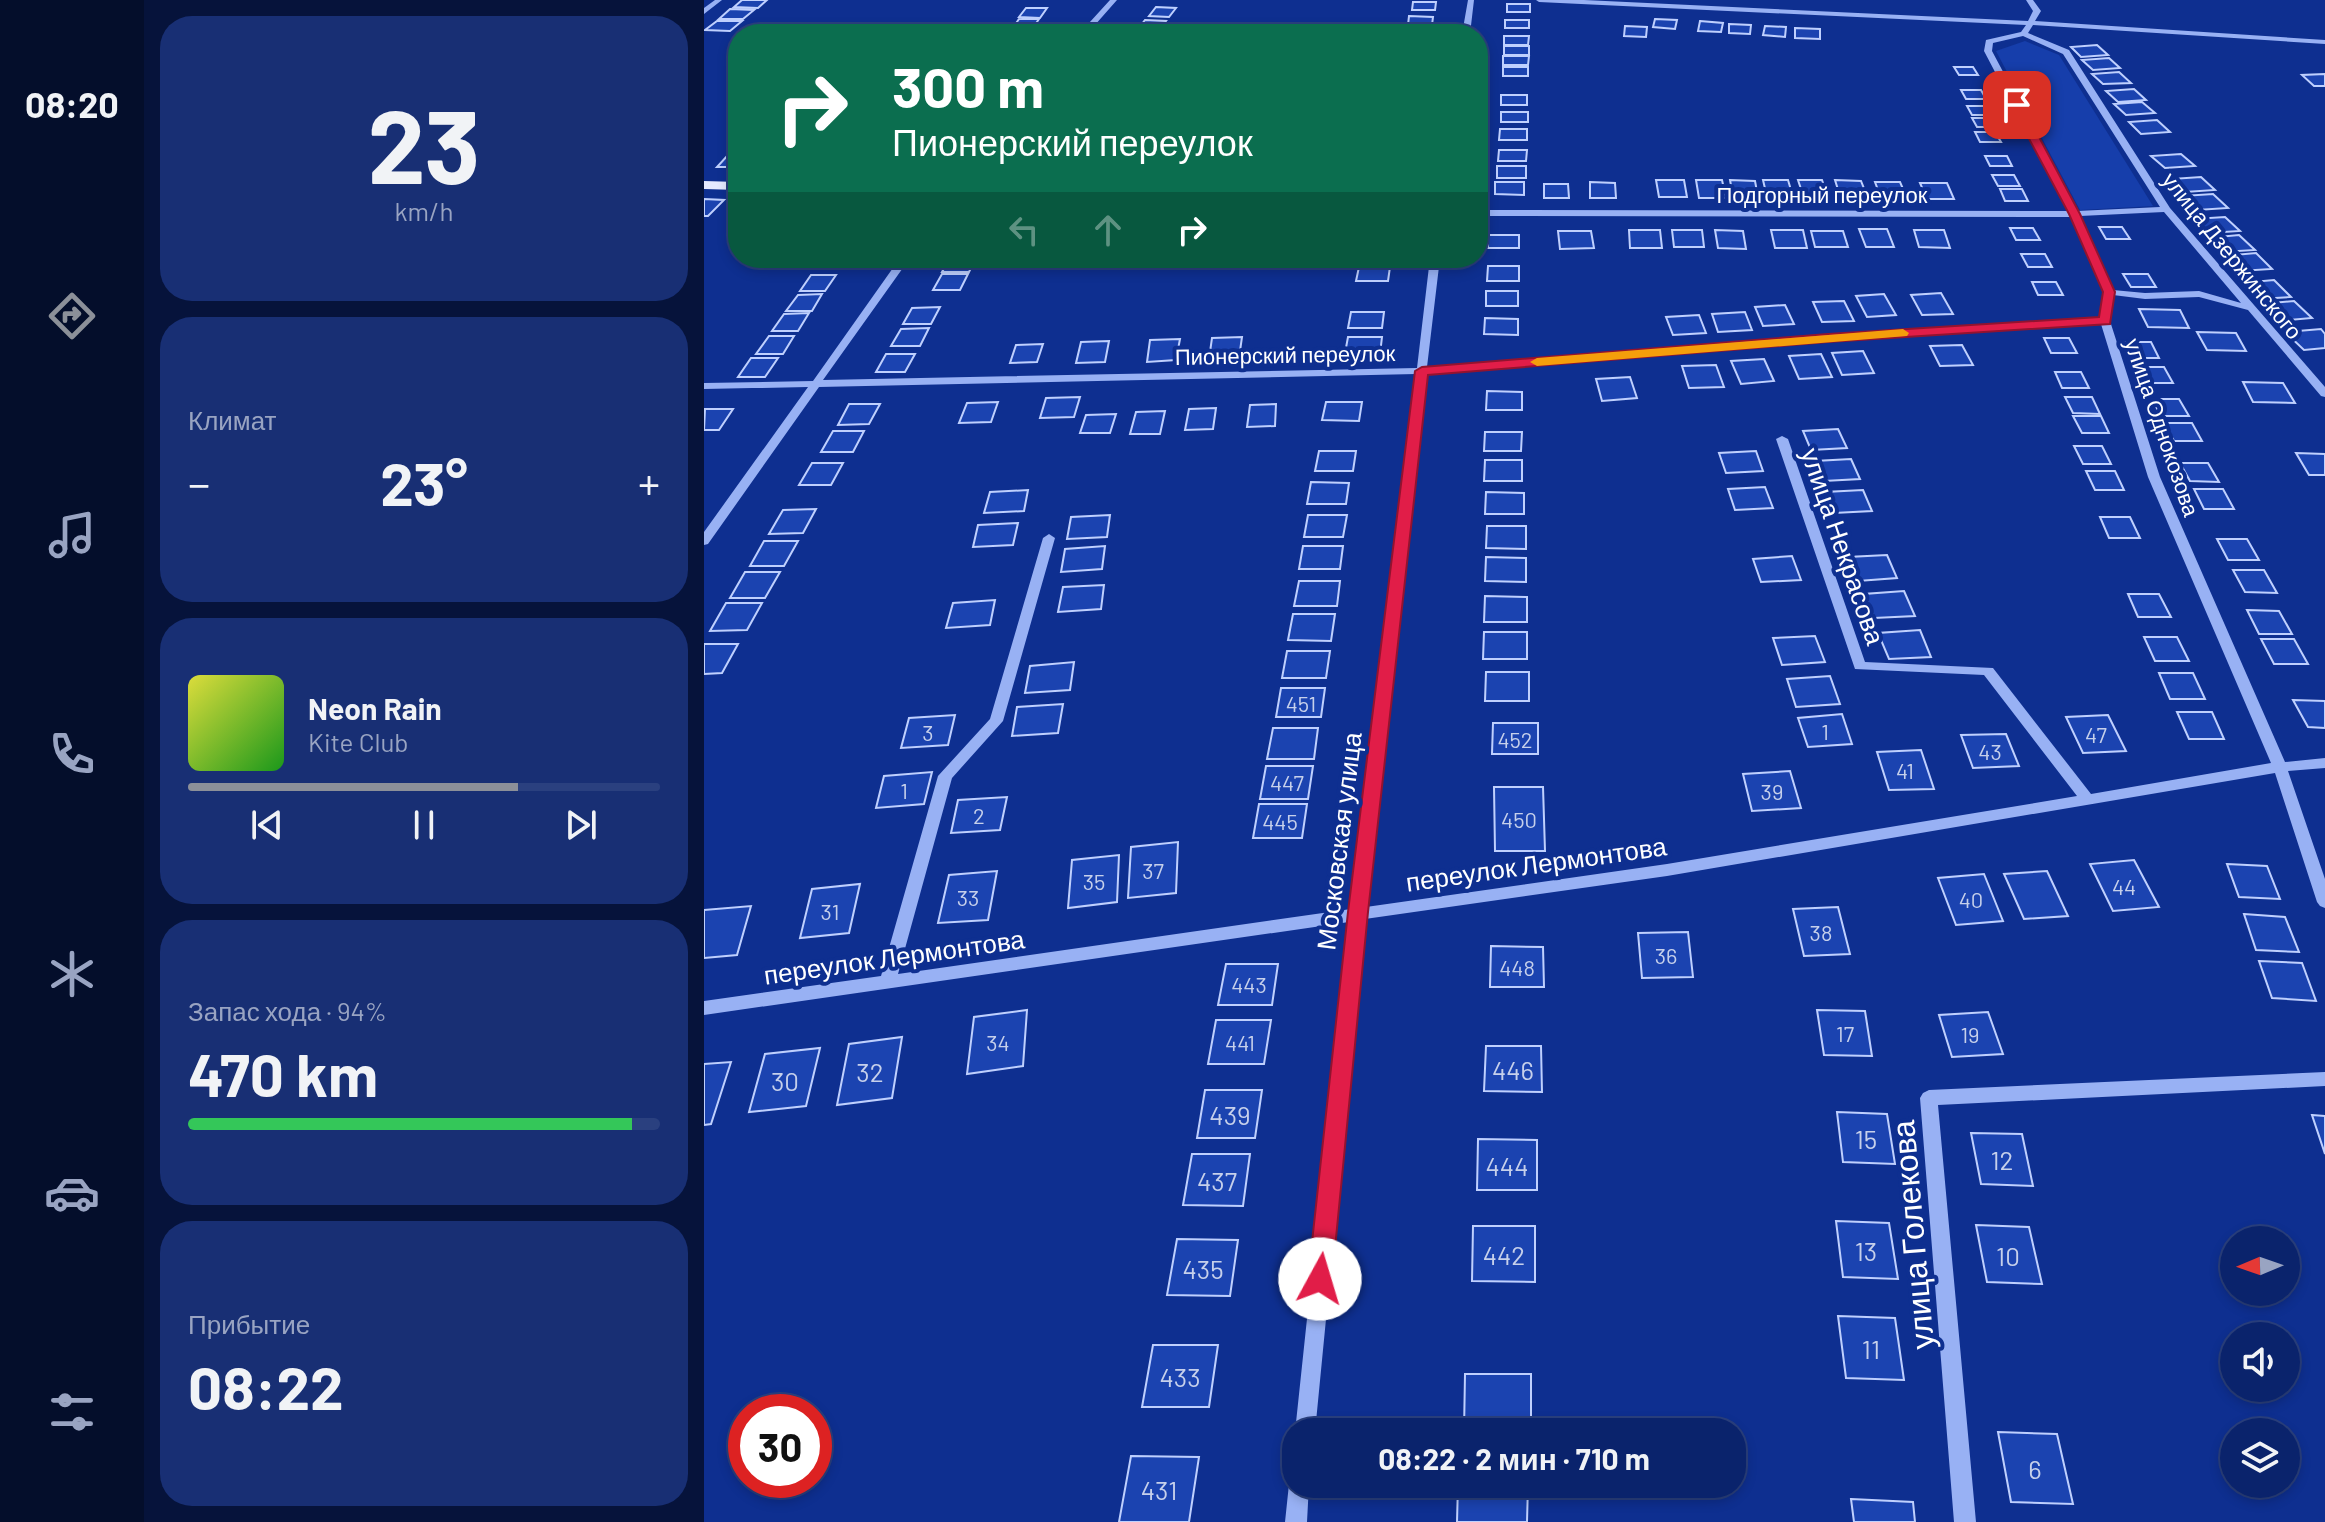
<!DOCTYPE html>
<html lang="ru">
<meta charset="utf-8">
<style>
:root{--surface:#0a236c;--page:#182f74;--text:#f1f3f6;--muted:#99a4c2;--line:#2a407f;--accent:#8c9099}
body{margin:0;font-family:Barlow,sans-serif;background:var(--page);color:var(--text);height:100vh;display:flex;flex-direction:column;font-size:30px;white-space:nowrap}
*{box-sizing:border-box;margin:0}
p{font-size:26px;color:var(--muted)}
.icon{flex:none;width:44px;height:44px;fill:none;stroke:currentColor;stroke-width:2;stroke-linecap:round;stroke-linejoin:round}
.map{position:relative;flex:1;overflow:hidden}
.side{display:flex;flex-direction:column;gap:16px;padding:16px;background:#06133b;width:560px}
.side>*{flex:none}
.banner{position:absolute;left:24px;top:24px;width:760px;height:244px;border-radius:32px;box-shadow:0 4px 12px #0003,0 0 0 2px var(--line);background:#0b6e4f;color:#fff;overflow:hidden}
.needle{width:52px;rotate:268deg}
.tools{position:absolute;left:1516px;top:1226px;display:grid;gap:16px}
.tools a{display:grid;place-items:center;width:80px;height:80px;border-radius:50%;background:var(--surface);box-shadow:0 4px 12px #0003,0 0 0 2px var(--line);font-size:40px}
.speed{position:absolute;left:24px;top:1394px;display:flex;gap:16px;font-size:40px;font-weight:700;text-align:center}
.speed>*{display:grid;place-content:center;width:104px;height:104px;border-radius:50%;background:var(--surface);box-shadow:0 4px 12px #0003,0 0 0 2px var(--line);line-height:1}
.speed .limit{border:12px solid #d22;background:#fff;color:#111}
.pin{position:absolute;display:grid;place-items:center;width:68px;height:68px;color:#fff;margin:-34px;border-radius:16px;box-shadow:0 4px 12px #0006}
.me{position:absolute;width:88px;margin:-44px;rotate:6deg;stroke-linejoin:round;filter:drop-shadow(0 0 6px #0008)}
.turn{display:flex;align-items:center;gap:28px;height:168px;padding:0 32px;font-size:36px}
.turn .icon{width:104px;height:104px;stroke-width:2.5}
.turn b{display:block;font-size:56px;line-height:68px}
.lanes{display:flex;align-items:center;height:76px;padding:0 32px;background:#0003;justify-content:center;gap:40px;direction:ltr}
.lanes .off{opacity:.35}
.big{font-size:60px;font-weight:700;line-height:1.1}
.side .widget{flex:1;display:flex;flex-direction:column;justify-content:center;gap:12px;min-width:0;padding:0 28px;border-radius:32px;background:var(--page)}
.side .dial{align-items:center;gap:0}
.dial b{font-size:104px;line-height:1}
.song{display:flex;align-items:center;gap:24px}
.cover{width:96px;height:96px;border-radius:12px;background:linear-gradient(135deg,hsl(60 70% 55%),hsl(120 70% 35%))}
.played{height:8px;border-radius:4px;background:linear-gradient(90deg,var(--accent) 70%,var(--line) 70%)}
.keys{display:flex;justify-content:space-around;direction:ltr}
.heat{display:flex;justify-content:space-between;align-items:center;font-size:44px;direction:ltr}
.charge{height:12px;border-radius:6px;background:linear-gradient(90deg,#34c759 94%,var(--line) 0)}
.trip{position:absolute;left:578px;top:1418px;width:464px;height:80px;border-radius:32px;background:var(--surface);box-shadow:0 4px 12px #0003,0 0 0 2px var(--line);font-weight:700;line-height:80px;text-align:center}
main{display:flex;flex:1;min-height:0}
.tabs{display:flex;flex-direction:column;width:144px;justify-content:space-around;align-items:center;background:#040e2b;color:var(--muted)}
.tabs .icon{width:56px;height:56px}
.tabs .selected{color:var(--accent)}
.tabs b{font-size:36px;color:var(--text)}
.map>svg:first-child{display:block}
.green{fill:#163eab}
.building{fill:#1b43b0;stroke:#bfd0fe;stroke-width:2}
.lines{fill:none;stroke-linecap:round;stroke-linejoin:round}
.minor{fill:#98b1f4;fill-rule:evenodd}
.major{fill:#e5eaff;fill-rule:evenodd}
.route{fill:#e11d48;stroke:#92132f;stroke-width:2}
.slow{fill:#f59e0b}
.labels{text-anchor:middle;dominant-baseline:central;stroke-width:8;stroke-linejoin:round;paint-order:stroke}
.far-street-label{font-size:22px;fill:#fff;stroke:#0e2f90}
.number-label{font-size:22px;fill:#c6d0eb}
.street-label{font-size:26px;fill:#fff;stroke:#0e2f90}
.near-number-label{font-size:26px;fill:#c6d0eb}
.near-street-label{font-size:32px;fill:#fff;stroke:#0e2f90}
</style>
<main>
<nav class="tabs">
<b>08:20</b>
<svg class="icon selected" aria-label="directions" viewBox="0 0 24 24"><path d="M12 3l9 9-9 9-9-9zM9 14v-3h6M13 9l2 2-2 2"/></svg>
<svg class="icon" aria-label="music" viewBox="0 0 24 24"><path d="M9 18V5l10-2v13"/><circle cx="6" cy="18" r="3"/><circle cx="16" cy="16" r="3"/></svg>
<svg class="icon" aria-label="phone" viewBox="0 0 24 24"><path d="M5 4h4l2 5-3 2q2 4 5 5l2-3 5 2v4C11 20 4 13 5 4z"/></svg>
<svg class="icon" aria-label="climate" viewBox="0 0 24 24"><path d="M12 3v18M4 7l16 10M4 17L20 7"/></svg>
<svg class="icon" aria-label="car" viewBox="0 0 24 24"><path d="M5 17H2v-5l4-1 3-4h7l3 4 3 1v5h-3M9 17h6M6 11h13"/><circle cx="7" cy="17" r="2"/><circle cx="17" cy="17" r="2"/></svg>
<svg class="icon" aria-label="filters" viewBox="0 0 24 24"><path d="M4 7h16M4 17h16"/><circle cx="9" cy="7" r="2"/><circle cx="15" cy="17" r="2"/></svg>
</nav>
<section class="side">
<div class="widget dial"><b>23</b><p>km/h</p></div>
<div class="widget"><p>Климат</p>
<div class="heat"><a>−</a><b class="big">23°</b><a>+</a></div>
</div>
<div class="widget">
<div class="song"><i class="cover"></i><div><b>Neon Rain</b><p>Kite Club</p></div></div>
<div class="played"></div>
<div class="keys"><svg class="icon" aria-label="previous" viewBox="0 0 24 24"><path d="M18 5L8 12l10 7zM5 5v14"/></svg><svg class="icon" aria-label="pause" viewBox="0 0 24 24"><path d="M8 5v14M16 5v14"/></svg><svg class="icon" aria-label="next" viewBox="0 0 24 24"><path d="M6 5l10 7-10 7zM19 5v14"/></svg></div>
</div>
<div class="widget"><p>Запас хода · 94%</p><b class="big">470 km</b><div class="charge"></div></div>
<div class="widget"><p>Прибытие</p><b class="big">08:22</b></div>
</section>
<div class="map">
<svg width="1621" height="1522" viewBox="0 0 1621 1522">
<rect width="100%" height="100%" fill="#0e2f90"/>
<!-- green -->
<path class="green" d="M1321,41L1355,55L1449,206L1376,210L1292,51Z"/>
<!-- building -->
<path class="building" d="M38,0H63L54,8L30,7Z
M709,2H732L731,10H708Z
M803,4H826V12H803Z
M452,7L472,8L465,17L445,16Z
M322,8H343L336,18L315,17Z
M26,9L50,10L39,19H15Z
M705,16L729,17L728,25H704Z
M315,19H335L328,29H308Z
M951,19L973,20L971,29L949,27Z
M441,20L462,21L455,30L434,29Z
M801,20H825V28H801Z
M13,21H38L26,31L1,30Z
M996,21L1019,23L1017,32L994,31Z
M1025,24L1047,25L1046,34L1025,33Z
M921,26L943,27L942,37L920,36Z
M1061,26L1082,27L1081,37L1059,35Z
M1091,28L1116,29V39L1091,38Z
M800,36H825L824,45H800Z
M1393,45L1404,55L1377,57L1367,47Z
M800,46H825V55H800Z
M799,56H825L824,65H799Z
M1405,58L1416,68L1389,70L1378,60Z
M799,67H824V76H799Z
M1250,67H1269L1274,75H1255Z
M1415,72L1427,83L1399,84L1388,74Z
M1621,74V86H1610L1598,75Z
M1430,89L1442,100L1414,102L1402,91Z
M1257,90H1277L1282,99H1262Z
M797,95H823V105H797Z
M1438,102L1451,113L1422,115L1410,104Z
M1263,106H1284L1289,115H1268Z
M797,112H824V122H797Z
M1268,118H1288L1293,127H1273Z
M1453,120L1466,132L1437,134L1425,122Z
M796,129H823V140H795Z
M1271,132H1291L1297,142H1276Z
M795,150H823L822,161H794Z
M1477,154L1491,166L1461,168L1447,156Z
M24,155H34V167H13Z
M1281,156H1303L1308,166H1286Z
M793,166H822V178H793Z
M1288,175H1310L1316,186H1294Z
M1497,177L1511,190L1481,192L1467,179Z
M952,180H980L983,197H955Z
M992,180H1018L1022,198H995Z
M1026,180L1051,181L1054,197L1029,196Z
M1059,180H1084L1089,197H1063Z
M1094,180H1118L1124,198H1100Z
M1131,180L1157,181L1163,196H1136Z
M791,182H820V195L791,194Z
M886,182L911,183L912,198H886Z
M1171,182H1196L1203,198H1177Z
M1216,183H1243L1250,199H1223Z
M840,184H864L865,198H840Z
M1296,189H1318L1324,201H1301Z
M1509,194L1524,208L1493,210L1478,196Z
M0,199L20,200L4,216H0Z
M1521,217L1536,231L1504,233L1489,219Z
M1395,227H1418L1426,239H1402Z
M1306,228H1329L1336,240H1312Z
M1155,229H1183L1190,247H1162Z
M925,230H956L958,248H926Z
M968,230H998L1000,247H970Z
M1011,230L1039,231L1042,249L1014,248Z
M1067,230H1099L1103,248H1071Z
M1210,230H1240L1246,248L1215,247Z
M854,231H887L890,248L856,249Z
M1107,231H1139L1144,247H1111Z
M784,235H815V248H784Z
M1535,235L1551,250L1518,252L1503,238Z
M1552,253L1568,269L1535,271L1519,256Z
M1317,254H1341L1348,267H1324Z
M119,258H144L137,269H112Z
M246,258H272L265,272H238Z
M784,266H815V281H783Z
M655,267H686L684,281H652Z
M238,274H264L256,290H229Z
M1419,274H1444L1452,287H1427Z
M107,275H132L121,291H96Z
M1570,280L1587,297L1554,299L1537,283Z
M1328,282H1352L1359,295H1334Z
M782,291H814V306H782Z
M1237,293L1249,314L1218,315L1207,295Z
M118,294L108,311H82L94,295Z
M1180,294L1192,315L1163,317L1152,296Z
M1140,301L1150,321L1118,322L1109,302Z
M1590,301L1608,318L1573,321L1556,304Z
M1081,305L1090,324L1059,326L1051,307Z
M236,307L227,324H199L208,308Z
M1435,309L1476,310L1485,328L1444,327Z
M647,312H680L678,328H644Z
M1041,312L1048,330L1014,332L1008,314Z
M105,313L94,331H68L80,314Z
M995,315L1002,333L969,335L962,317Z
M781,318L814,319V335L780,334Z
M225,328L216,346H187L197,329Z
M1617,329L1621,334V348L1600,350L1581,332Z
M1493,332L1532,333L1542,351L1503,350Z
M65,336H90L79,354H52Z
M538,337L535,358L505,359L508,338Z
M644,337H678L676,354L641,353Z
M1340,338H1365L1373,353H1347Z
M476,339L472,360L443,362L446,340Z
M405,341L401,362L372,363L377,342Z
M1421,342H1447L1455,358H1429Z
M339,344L333,362L306,363L312,345Z
M1258,345L1269,365L1236,366L1226,346Z
M1159,351L1170,373L1138,375L1128,353Z
M182,354H211L201,372H172Z
M1117,354L1128,377L1095,379L1085,356Z
M47,358H74L61,377H34Z
M1060,359L1070,381L1037,384L1027,361Z
M1012,365L1020,387L985,388L978,366Z
M1433,367H1460L1469,383H1442Z
M1351,372H1377L1385,388H1358Z
M926,377L933,398L898,401L892,379Z
M1539,382L1579,383L1591,403L1549,402Z
M783,391L818,392V410H782Z
M376,397L370,417L336,418L342,398Z
M1361,397H1388L1396,414L1369,413Z
M1448,399H1475L1485,416H1457Z
M294,402L287,422L255,423L263,403Z
M622,402H658L655,421L618,420Z
M145,404H176L165,424L134,425Z
M572,404L571,426L543,427L546,405Z
M512,408L509,429L481,430L485,409Z
M1,409H29L15,430H0Z
M461,411L456,434H426L432,412Z
M412,414L406,433H376L382,415Z
M1369,416H1397L1405,433H1378Z
M1460,423H1488L1498,441H1470Z
M1134,429L1143,448L1107,450L1099,431Z
M129,431H160L149,452H117Z
M781,432H818L817,451H780Z
M1370,446H1398L1407,464H1379Z
M615,451H652L649,471H611Z
M1052,451L1059,471L1022,473L1015,453Z
M1592,453L1621,454V475H1605Z
M1147,459L1156,479L1120,481L1111,461Z
M781,460H818V481H780Z
M108,463H139L127,485H95Z
M1476,463H1504L1515,482L1486,481Z
M1382,471H1411L1420,490H1391Z
M607,482L645,483L642,504H603Z
M1061,487L1069,508L1031,510L1024,489Z
M1490,489H1519L1530,509H1500Z
M324,490L320,511L280,513L286,492Z
M1159,490L1168,511L1130,513L1121,492Z
M782,492L820,493V514H781Z
M112,509L99,533L65,534L79,510Z
M406,515L403,537L363,539L367,517Z
M604,515H643L639,537H600Z
M1396,517H1426L1436,538H1405Z
M314,523L309,545L269,547L274,525Z
M783,526H822V549L782,548Z
M1513,539H1543L1555,560H1524Z
M60,541H94L80,566H46Z
M401,546L398,569L357,572L361,549Z
M599,546H639L636,569H595Z
M1183,555L1193,578L1154,581L1144,557Z
M1088,556L1097,580L1057,582L1049,559Z
M782,557L822,558V582L781,581Z
M1529,570H1560L1573,593L1541,592Z
M41,572H76L61,598H26Z
M595,581H636L633,606H590Z
M400,585L397,609L354,612L359,587Z
M1200,591L1211,616L1170,618L1160,594Z
M1424,594H1455L1467,617H1434Z
M781,596L823,597V622H780Z
M291,600L286,625L242,628L249,603Z
M22,603H58L43,630L6,631Z
M1543,610L1575,611L1588,634H1555Z
M589,614H631L627,641L584,640Z
M1216,630L1227,657L1185,659L1174,633Z
M780,632H823V659H779Z
M1111,636L1121,662L1078,665L1069,638Z
M1440,637H1473L1485,661H1451Z
M1557,639H1590L1604,664H1570Z
M0,644H34L18,673L0,674Z
M583,651H626L622,678H578Z
M370,662L366,690L321,693L326,666Z
M782,672H825V701H781Z
M1455,673H1489L1501,699H1466Z
M1126,676L1136,704L1092,707L1083,679Z
M577,688H621L617,717H572Z
M1589,700L1621,701V728L1604,727Z
M359,704L354,733L308,736L313,707Z
M1473,712H1508L1520,739H1485Z
M1138,714L1148,744L1104,747L1094,718Z
M251,715L244,745L197,748L205,718Z
M1404,715L1422,751L1379,753L1362,717Z
M789,723H834V754H788Z
M569,728H614L610,759H563Z
M1302,734L1315,766L1269,768L1257,735Z
M1217,750L1230,789L1185,790L1173,752Z
M562,766H609L604,799H556Z
M1086,771L1097,808L1048,811L1039,774Z
M228,772L220,804L172,808L180,776Z
M790,787H839L841,851H791Z
M303,797L296,830L247,833L254,800Z
M555,804H603L598,838H549Z
M474,842L472,893L424,898L427,847Z
M415,855L413,902L364,908L368,860Z
M1430,860L1455,907L1409,911L1386,864Z
M1523,864L1563,866L1576,899L1535,897Z
M293,871L284,920L234,923L245,875Z
M1343,871L1364,916L1320,919L1300,874Z
M1280,874L1299,921L1252,925L1234,878Z
M156,884L145,933L96,938L108,889Z
M47,906L33,955L0,958V910Z
M1134,907L1146,954L1100,956L1089,909Z
M1540,914L1581,917L1595,952L1552,950Z
M984,932L989,977L938,978L934,933Z
M787,946L839,947L840,987H786Z
M1555,961L1598,963L1612,1001L1568,998Z
M522,964H574L568,1005H514Z
M323,1010L319,1066L263,1074L270,1017Z
M1113,1010L1161,1011L1168,1056L1120,1055Z
M1284,1012L1299,1054L1248,1057L1235,1015Z
M512,1020H567L560,1064H504Z
M198,1037L188,1098L133,1105L145,1044Z
M782,1046H837L838,1092L780,1091Z
M116,1048L102,1106L45,1112L61,1054Z
M27,1062L7,1124L0,1125V1064Z
M501,1090H558L551,1138H493Z
M1133,1112L1183,1114L1191,1164L1139,1162Z
M1608,1115L1621,1116V1154Z
M1267,1133L1318,1134L1329,1186L1277,1184Z
M774,1139L833,1140V1190H773Z
M488,1154H546L539,1206L479,1205Z
M1132,1221L1185,1223L1194,1279L1139,1277Z
M1272,1225L1325,1227L1338,1284L1283,1282Z
M769,1226H831V1282L768,1281Z
M473,1239L534,1240L526,1296L463,1295Z
M1134,1316L1191,1318L1200,1380L1142,1378Z
M449,1345H514L505,1407H438Z
M761,1374H827V1432H760Z
M1294,1432L1353,1434L1369,1504L1307,1502Z
M427,1456L495,1457L485,1522H415Z
M754,1484H824L823,1522H753Z
M1147,1499L1209,1502L1211,1522H1150Z"/>
<g class="lines">
<!-- minor -->
<path class="minor" d="M11,0H18L0,14V8Z
M406,0H413L383,34H375Z
M764,0H770L766,34H758Z
M832,0H880L1324,21L1329,11L1322,0H1329L1337,11L1331,21L1621,40V44L1329,25L1324,33L1365,50L1466,208L1621,387V397L1617,396L1544,310L1495,297L1441,299L1409,295L1406,321L1456,477L1581,762L1621,758V768L1584,771L1621,879V908L1616,906L1613,902L1571,773L963,876L661,919L611,1432H592V1435L591,1432L645,922L0,1015V1001L177,976L234,776L286,719L339,538L345,534L351,538L299,721L248,778L194,974L647,909L712,374L115,387L4,544L0,545V532L104,387L0,389V383L109,381L196,258H206L119,380L713,368L726,258H736L723,367L1124,335L1396,318L1400,292L1367,217L774,216V210L1364,211L1280,51L1282,40L1317,32L1322,25L835,2ZM1319,36L1359,54L1456,207L1373,211L1288,51L1289,43ZM1460,212L1537,303L1495,291L1441,293L1409,290L1376,216ZM1397,324L1444,477L1567,763L1387,794L1289,668L1161,662L1084,439L1078,436L1072,439L1151,669L1280,675L1373,796L963,864L662,907L723,374L1124,341Z
M1621,1072V1086L1234,1105L1272,1522H1250L1216,1098L1219,1093L1225,1090Z
M592,1475V1484H605L603,1522H581L585,1484L588,1477Z"/>
<!-- major -->
<path class="major" d="M0,181L34,182V190L0,189Z"/>
</g>
<!-- route -->
<path class="route" d="M1313,102L1318,105L1376,214L1411,292L1406,324L1124,342L724,375L664,912L628,1279L625,1288L616,1291L608,1288L604,1279L644,912L711,371L718,367L1124,334L1395,317L1399,292L1365,214L1307,105Z"/>
<!-- slow -->
<path class="slow" d="M1199,329L1205,333L1203,336L833,366L826,362L833,358Z"/>
<g class="labels">
<!-- far-street labels -->
<g class="far-street-label">
<text x="1118" y="194">Подгорный переулок</text>
<text transform="translate(1529 255) rotate(51)">улица Дзержинского</text>
<text transform="translate(581 354) rotate(-1)">Пионерский переулок</text>
<text transform="translate(1459 427) rotate(71)">улица Однокозова</text>
</g>
<!-- number labels -->
<g class="number-label">
<text x="597" y="703">451</text>
<text x="1121" y="731">1</text>
<text x="224" y="732">3</text>
<text x="1392" y="734">47</text>
<text x="811" y="739">452</text>
<text x="1286" y="751">43</text>
<text x="1201" y="770">41</text>
<text x="583" y="782">447</text>
<text x="200" y="790">1</text>
<text x="1068" y="791">39</text>
<text x="275" y="815">2</text>
<text x="815" y="819">450</text>
<text x="576" y="821">445</text>
<text x="449" y="870">37</text>
<text x="390" y="881">35</text>
<text x="1420" y="886">44</text>
<text x="264" y="897">33</text>
<text x="1267" y="899">40</text>
<text x="126" y="911">31</text>
<text x="1117" y="932">38</text>
<text x="962" y="955">36</text>
<text x="813" y="967">448</text>
<text x="545" y="984">443</text>
<text x="1141" y="1033">17</text>
<text x="1266" y="1034">19</text>
<text x="294" y="1042">34</text>
<text x="536" y="1042">441</text>
</g>
<!-- street labels -->
<g class="street-label">
<text transform="translate(1140 546) rotate(71)">улица Некрасова</text>
<text transform="translate(634 841) rotate(-83)">Московская улица</text>
<text transform="translate(832 863) rotate(-8)">переулок Лермонтова</text>
<text transform="translate(190 956) rotate(-8)">переулок Лермонтова</text>
</g>
<!-- near-number labels -->
<g class="near-number-label">
<text x="809" y="1069">446</text>
<text x="166" y="1071">32</text>
<text x="81" y="1080">30</text>
<text x="526" y="1114">439</text>
<text x="1162" y="1138">15</text>
<text x="1298" y="1159">12</text>
<text x="803" y="1165">444</text>
<text x="513" y="1180">437</text>
<text x="1162" y="1250">13</text>
<text x="800" y="1254">442</text>
<text x="1304" y="1255">10</text>
<text x="499" y="1268">435</text>
<text x="1167" y="1348">11</text>
<text x="476" y="1376">433</text>
<text x="1331" y="1468">6</text>
<text x="455" y="1489">431</text>
</g>
<!-- near-street labels -->
<g class="near-street-label">
<text transform="translate(1207 1235) rotate(-95)">улица Голекова</text>
</g>
</g>
</svg>
<div class="tools">
<a><svg class="needle" viewBox="-14 -14 28 28"><path d="M0-13l5 13h-10z" fill="#e53935"/><path d="M0 13l5-13h-10z" fill="#99a4c2"/></svg></a>
<a><svg class="icon" aria-label="sound" viewBox="0 0 24 24"><path d="M4 9h4l5-4v14l-5-4H4zM17 9q2 3 0 6"/></svg></a>
<a><svg class="icon" aria-label="layers" viewBox="0 0 24 24"><path d="M12 4l9 5-9 5-9-5zM3 14l9 5 9-5"/></svg></a>
</div>
<div class="speed"><div class="limit">30</div></div>
<div class="pin" style="left:1313px;top:105px;background:#d93025"><svg class="icon" aria-label="arrive" viewBox="0 0 24 24"><path d="M6 21V4h12l-3 4 3 4H6"/></svg></div>
<svg class="me" style="left:616px;top:1279px" viewBox="-20 -20 40 40"><circle r="19" fill="#fff"/><path d="M0-13L10 11 0 6-10 11z" fill="#e11d48"/></svg>
<div class="trip">08:22 · 2 мин · 710 m</div>
<div class="banner">
<div class="turn"><svg class="icon" aria-label="right" viewBox="0 0 24 24"><path d="M7 20v-9h11M14 6l5 5-5 5"/></svg><div><b>300 m</b>Пионерский переулок</div></div>
<div class="lanes"><svg class="icon off" aria-label="left" viewBox="0 0 24 24"><path d="M17 20v-9H6M10 6l-5 5 5 5"/></svg><svg class="icon off" aria-label="ahead" viewBox="0 0 24 24"><path d="M12 20V5M6 11l6-6 6 6"/></svg><svg class="icon" aria-label="right" viewBox="0 0 24 24"><path d="M7 20v-9h11M14 6l5 5-5 5"/></svg></div>
</div>
</div>
</main>
